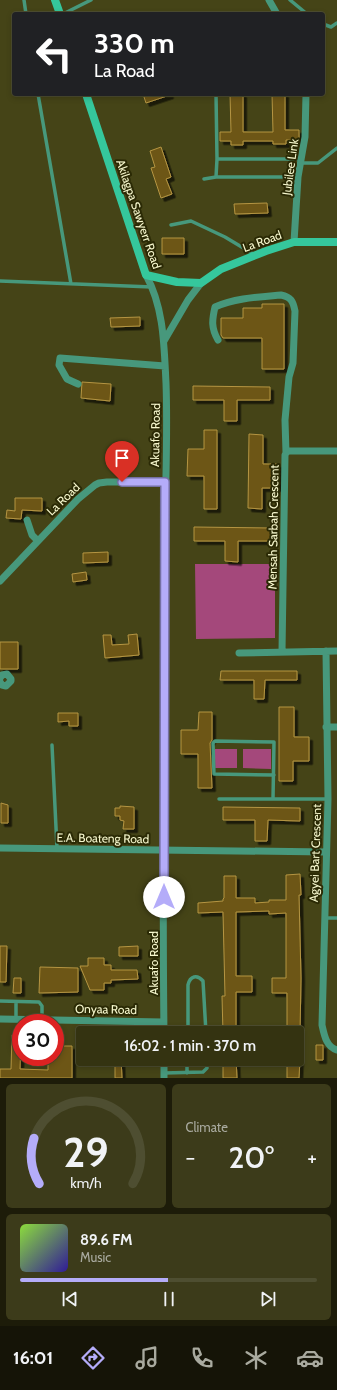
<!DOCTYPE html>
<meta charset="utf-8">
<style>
:root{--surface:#343311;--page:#3c3b1a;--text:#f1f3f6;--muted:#a9aa9f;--line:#4e4e31;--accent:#b4acf9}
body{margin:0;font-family:Cabin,sans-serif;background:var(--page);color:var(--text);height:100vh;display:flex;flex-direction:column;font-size:15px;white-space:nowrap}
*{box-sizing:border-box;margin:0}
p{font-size:13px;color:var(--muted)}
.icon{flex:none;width:22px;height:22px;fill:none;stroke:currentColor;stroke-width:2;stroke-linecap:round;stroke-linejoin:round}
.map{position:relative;height:1078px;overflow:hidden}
.side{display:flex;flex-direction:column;gap:6px;padding:6px;background:#1d1c09;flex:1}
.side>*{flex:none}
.top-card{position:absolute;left:12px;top:12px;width:313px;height:84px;border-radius:4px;box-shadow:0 2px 6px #0003,0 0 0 1px var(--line);background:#202124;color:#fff;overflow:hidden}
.speed{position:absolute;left:12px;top:1014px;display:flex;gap:8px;font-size:20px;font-weight:700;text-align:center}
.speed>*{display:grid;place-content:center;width:52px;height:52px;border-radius:50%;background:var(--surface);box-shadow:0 2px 6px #0003,0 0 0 1px var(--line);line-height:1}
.speed .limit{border:6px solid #d22;background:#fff;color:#111}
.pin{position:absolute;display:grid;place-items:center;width:34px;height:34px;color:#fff;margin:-41px -17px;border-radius:50% 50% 50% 0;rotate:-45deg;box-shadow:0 0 4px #0007}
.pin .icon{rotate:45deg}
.me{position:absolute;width:44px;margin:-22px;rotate:0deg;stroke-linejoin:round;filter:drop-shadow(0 0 3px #0008)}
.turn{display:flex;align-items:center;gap:14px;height:84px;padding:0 16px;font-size:18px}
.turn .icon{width:52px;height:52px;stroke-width:2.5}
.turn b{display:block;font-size:28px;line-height:34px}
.big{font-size:30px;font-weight:600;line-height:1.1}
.side .tile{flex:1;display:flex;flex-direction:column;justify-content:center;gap:6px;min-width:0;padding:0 14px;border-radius:6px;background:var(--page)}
.side .dial{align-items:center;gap:0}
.dial svg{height:104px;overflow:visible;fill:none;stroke:var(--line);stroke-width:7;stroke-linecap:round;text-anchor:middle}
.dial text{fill:var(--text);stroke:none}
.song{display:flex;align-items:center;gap:12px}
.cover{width:48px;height:48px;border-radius:6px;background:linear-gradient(135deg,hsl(90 70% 55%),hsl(250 70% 35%))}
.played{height:4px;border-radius:2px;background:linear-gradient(90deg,var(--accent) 50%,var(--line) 50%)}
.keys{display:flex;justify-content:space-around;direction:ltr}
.heat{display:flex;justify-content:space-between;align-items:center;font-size:22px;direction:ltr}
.side .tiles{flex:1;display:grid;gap:6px;grid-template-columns:1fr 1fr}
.tile:last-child{grid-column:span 2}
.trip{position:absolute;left:76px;top:1026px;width:228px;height:40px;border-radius:4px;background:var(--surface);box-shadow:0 2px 6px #0003,0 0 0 1px var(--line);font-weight:600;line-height:40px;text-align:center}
.tab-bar{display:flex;height:64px;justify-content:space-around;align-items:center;background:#151407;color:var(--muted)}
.tab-bar .icon{width:28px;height:28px}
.tab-bar .on{color:var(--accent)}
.tab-bar b{font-size:18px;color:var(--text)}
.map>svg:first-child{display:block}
.green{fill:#a4487b}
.building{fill:#6d5614;stroke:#b59543;filter:url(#shadow)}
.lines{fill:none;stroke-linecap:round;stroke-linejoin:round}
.lane{stroke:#47987c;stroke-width:3.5}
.street{stroke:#47987c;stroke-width:7}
.secondary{stroke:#35c79c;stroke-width:8}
.route-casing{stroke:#7570a2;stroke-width:10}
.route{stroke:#b4acf9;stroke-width:7}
.labels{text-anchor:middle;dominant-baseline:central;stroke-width:4;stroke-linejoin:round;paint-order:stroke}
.street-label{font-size:12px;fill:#f7f8ce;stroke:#2b2a05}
</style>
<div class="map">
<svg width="337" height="1078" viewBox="0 0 337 1078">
<defs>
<filter id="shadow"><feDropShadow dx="3.5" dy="3.5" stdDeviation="0" flood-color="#0009"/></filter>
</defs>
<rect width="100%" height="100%" fill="#454417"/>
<!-- green -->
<path class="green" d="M195,564H275V638L196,639Z
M215,749H237V768H215Z
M243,749H271V769L243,768Z"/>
<!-- building -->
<path class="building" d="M143,94H170V95L146,103Z
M230,94H243V132H273L272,94H285V130H299V140H286V144H273V141H243V145H231V141H220V132H231Z
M161,147L171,177L166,179L172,194L161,198L151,168L155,167L150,151Z
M267,203L268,213L235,214L234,204Z
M162,238H184V254H162Z
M262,304H284V369H262V338H223L221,335V318H243V308H262Z
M140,317V326L111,327L110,318Z
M82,382L111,384L110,401L81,398Z
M193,386L270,387V400H237V421H224V400H193Z
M204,430H217V509H204V476H187L188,449H204Z
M249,434L263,435V464H278V488H262V509L248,508Z
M15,498H42V511L22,510L21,519L6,518L7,510L15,511Z
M194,527L271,528V541H238V562L225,561V541H194Z
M108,552V562L83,563V553Z
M86,572L87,580L73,582L72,574Z
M137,634L139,655L105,658L103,635H111L112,645L129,644L128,635Z
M0,642H18V669H0Z
M221,671H297V680H265L264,699H254V680H220Z
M279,707H294V737H309V761H293V781H279Z
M199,712H212V740L210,743L212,788H198V754H181V730H198Z
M58,713H78V726H69V721L58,722Z
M1,803L8,805V823H1Z
M120,806L134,807V829H123L124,821L120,820V816H115V808H120Z
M223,807L300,808V821L268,820L267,841H255V820H223Z
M300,874L301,895H299L301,978L300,1033H287V993H272V978H286V913L269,914V911L236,912V976H252V992H236V1033H223L222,996H225L223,912L198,913V903L223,901V899L224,898V876H236V898H255V903L269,902V900H286V875Z
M0,946H7L6,982H0Z
M138,946V956H119V947Z
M88,958H104V965H111V970H137L138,979L111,980V983H104V990H90L80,966H88Z
M40,967L78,968V992L39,993Z
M14,978H21V993H13Z
M12,1035H21L20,1069L48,1070V1057H55V1046H72V1078H0V1069H11Z
M316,1045H323V1060H316Z
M115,1059H121L122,1078H115Z
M223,1059H236L237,1078H223Z
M287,1059H300L299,1078H287Z"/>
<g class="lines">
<!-- lane -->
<path class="lane" d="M24,0L26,14
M290,0L307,14
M63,14L91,0
M323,24L331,27L337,23
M38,94L71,284
M216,94L217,159H301
M217,159L216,177H298
M300,163H318L337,148
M204,179L216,177
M171,225L191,221L225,237L255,255
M0,281L152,287
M52,745L57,848
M219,799H328
M273,799L274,742L215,741L213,743L214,774L274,775
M325,918H337
M0,1001L39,1002L42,1006V1019
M16,1002V1019
M188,1033V985C190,976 197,974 203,981L206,1033
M164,1073L203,1072L207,1068L206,1059
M187,1073V1059"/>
<!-- street -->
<path class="street" d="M269,0L277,14
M294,242L298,177L305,137L306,94
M146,275C164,308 164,345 166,383C168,436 165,490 165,543C164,706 162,870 164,1033
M218,340C211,328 212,320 215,307C235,298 259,297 281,295C291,297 293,301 295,311L293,363L289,377L285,420L286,453L285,455L282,652
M164,341L188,300L201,283
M78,384L67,379L59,365L60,358L165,366
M286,453L288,451H337
M27,520L32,535L38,541
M0,581L78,499L95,485L99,483L107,482H165
M326,651L328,799L322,1025C324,1034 326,1047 337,1050
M239,653L337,651
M0,678L2,675L7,674L11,679V681L6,686L2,685L0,682
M326,727H337
M0,848L326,852
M0,1019L163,1022
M164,1059V1078"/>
<!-- secondary -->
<path class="secondary" d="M55,0L60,14
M86,94L146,275L177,282L201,283L221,269L266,251L294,242H337"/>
</g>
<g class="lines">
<!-- route casing -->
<g class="route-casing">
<path id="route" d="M122,482H165L164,897"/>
</g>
<!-- route -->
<use href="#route" class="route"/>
</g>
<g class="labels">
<!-- street labels -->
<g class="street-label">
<text transform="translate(290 167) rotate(-82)">Jubilee Link</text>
<text transform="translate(139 214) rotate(71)">Akilagpa Sawyerr Road</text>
<text transform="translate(262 241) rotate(-20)">La Road</text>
<text transform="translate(155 435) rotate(-89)">Akuafo Road</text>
<text transform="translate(63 499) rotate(-44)">La Road</text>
<text transform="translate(273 527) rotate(-89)">Mensah Sarbah Crescent</text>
<text transform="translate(103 838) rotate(1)">E.A. Boateng Road</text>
<text transform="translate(315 853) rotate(-88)">Agyei Bart Crescent</text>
<text transform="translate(153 963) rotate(-90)">Akuafo Road</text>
<text transform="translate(106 1009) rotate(1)">Onyaa Road</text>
</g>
</g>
</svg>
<div class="speed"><div class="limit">30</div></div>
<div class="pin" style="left:122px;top:482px;background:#d93025"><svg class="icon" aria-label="arrive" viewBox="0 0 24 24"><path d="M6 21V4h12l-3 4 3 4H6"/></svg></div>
<svg class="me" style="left:164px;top:897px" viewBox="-20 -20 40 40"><circle r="19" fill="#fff"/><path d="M0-13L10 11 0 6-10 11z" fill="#b4acf9"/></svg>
<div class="trip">16:02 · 1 min · 370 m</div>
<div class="top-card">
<div class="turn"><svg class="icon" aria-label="left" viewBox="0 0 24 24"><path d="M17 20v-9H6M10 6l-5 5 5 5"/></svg><div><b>330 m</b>La Road</div></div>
</div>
</div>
<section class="side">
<div class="tiles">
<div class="tile dial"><svg viewBox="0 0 100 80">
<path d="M14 69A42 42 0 1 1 86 69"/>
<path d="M14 69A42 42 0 0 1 10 34" stroke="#b4acf9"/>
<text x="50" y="56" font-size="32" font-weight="700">29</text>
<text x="50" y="72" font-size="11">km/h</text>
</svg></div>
<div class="tile"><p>Climate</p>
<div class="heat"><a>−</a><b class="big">20°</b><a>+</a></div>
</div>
<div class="tile">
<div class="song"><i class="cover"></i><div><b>89.6 FM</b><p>Music</p></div></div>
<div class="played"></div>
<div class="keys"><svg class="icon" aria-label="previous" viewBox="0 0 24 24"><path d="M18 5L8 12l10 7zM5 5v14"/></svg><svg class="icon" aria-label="pause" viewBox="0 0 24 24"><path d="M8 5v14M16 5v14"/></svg><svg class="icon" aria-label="next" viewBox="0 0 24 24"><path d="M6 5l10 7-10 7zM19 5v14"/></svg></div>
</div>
</div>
</section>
<nav class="tab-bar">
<b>16:01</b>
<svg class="icon on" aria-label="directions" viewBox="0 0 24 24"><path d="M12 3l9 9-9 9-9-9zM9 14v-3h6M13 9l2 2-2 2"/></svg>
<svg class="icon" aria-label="music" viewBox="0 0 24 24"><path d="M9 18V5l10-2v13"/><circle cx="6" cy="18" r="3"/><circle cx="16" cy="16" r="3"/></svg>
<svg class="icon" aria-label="phone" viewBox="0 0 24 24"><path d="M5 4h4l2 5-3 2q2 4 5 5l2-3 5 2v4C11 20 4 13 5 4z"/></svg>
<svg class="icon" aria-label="climate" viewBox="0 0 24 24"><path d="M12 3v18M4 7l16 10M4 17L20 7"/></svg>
<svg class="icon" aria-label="car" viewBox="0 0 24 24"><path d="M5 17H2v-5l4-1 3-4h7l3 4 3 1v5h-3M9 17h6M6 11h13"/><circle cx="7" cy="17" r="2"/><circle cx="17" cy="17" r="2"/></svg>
</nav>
